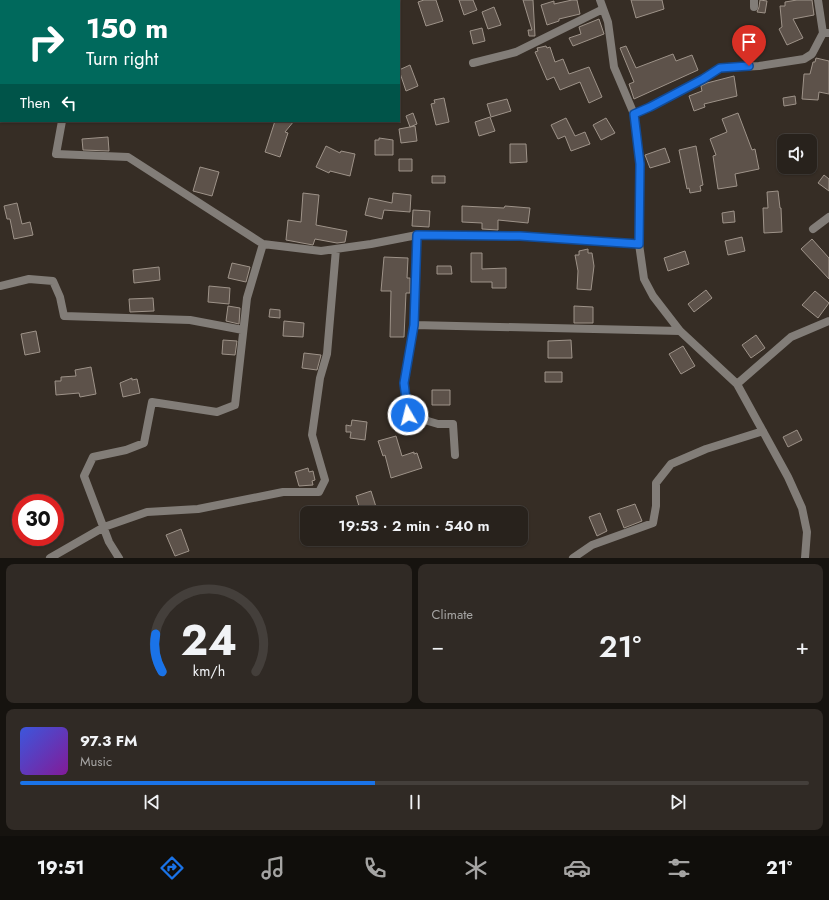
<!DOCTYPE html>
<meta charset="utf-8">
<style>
:root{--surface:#28221c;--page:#302a25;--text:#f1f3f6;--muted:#a5a4a3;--line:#443f3b;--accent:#1a73e8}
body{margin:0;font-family:Jost,sans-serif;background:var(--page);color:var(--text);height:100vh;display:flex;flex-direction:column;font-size:15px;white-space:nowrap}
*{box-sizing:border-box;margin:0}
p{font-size:13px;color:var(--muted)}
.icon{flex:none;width:22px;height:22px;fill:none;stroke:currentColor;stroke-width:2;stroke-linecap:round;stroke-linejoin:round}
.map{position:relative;height:558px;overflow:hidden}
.details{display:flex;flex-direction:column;gap:6px;padding:6px;background:#16130f;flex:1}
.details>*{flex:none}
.banner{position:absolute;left:0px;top:0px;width:400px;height:122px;box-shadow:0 1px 3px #0004,0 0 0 1px var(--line);background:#00695c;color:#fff;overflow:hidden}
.buttons{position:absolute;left:777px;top:134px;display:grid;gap:8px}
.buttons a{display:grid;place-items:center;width:40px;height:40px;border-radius:8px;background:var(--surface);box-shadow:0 1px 3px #0004,0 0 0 1px var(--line);font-size:20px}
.speed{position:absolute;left:12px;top:494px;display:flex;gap:8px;font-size:20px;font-weight:700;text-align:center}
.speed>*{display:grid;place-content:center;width:52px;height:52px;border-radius:50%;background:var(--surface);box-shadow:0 1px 3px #0004,0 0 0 1px var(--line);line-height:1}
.speed .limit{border:6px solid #d22;background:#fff;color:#111}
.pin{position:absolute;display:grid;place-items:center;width:34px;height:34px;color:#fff;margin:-41px -17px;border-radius:50% 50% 50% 0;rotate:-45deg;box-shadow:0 0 4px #0007}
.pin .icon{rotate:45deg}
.me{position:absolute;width:44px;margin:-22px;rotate:352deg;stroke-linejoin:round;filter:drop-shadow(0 0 3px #0008)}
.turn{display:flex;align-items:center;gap:14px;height:84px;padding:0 20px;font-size:18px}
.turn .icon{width:52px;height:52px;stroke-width:2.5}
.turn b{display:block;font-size:28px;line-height:34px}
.then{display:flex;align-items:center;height:38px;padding:0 20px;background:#0003;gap:8px;font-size:15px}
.big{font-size:30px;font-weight:600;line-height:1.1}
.details .card{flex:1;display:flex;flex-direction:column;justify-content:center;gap:6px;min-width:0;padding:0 14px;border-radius:8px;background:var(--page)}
.details .dial{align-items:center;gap:0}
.dial svg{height:104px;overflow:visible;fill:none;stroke:var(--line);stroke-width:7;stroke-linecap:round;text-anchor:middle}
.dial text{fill:var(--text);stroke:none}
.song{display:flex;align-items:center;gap:12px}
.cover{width:48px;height:48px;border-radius:6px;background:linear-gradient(135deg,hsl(230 70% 55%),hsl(290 70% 35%))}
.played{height:4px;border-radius:2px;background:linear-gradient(90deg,var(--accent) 45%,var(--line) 45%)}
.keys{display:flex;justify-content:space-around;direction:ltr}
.heat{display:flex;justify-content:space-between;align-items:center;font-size:22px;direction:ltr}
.details .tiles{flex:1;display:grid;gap:6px;grid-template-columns:1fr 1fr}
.card:last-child{grid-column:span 2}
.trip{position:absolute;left:300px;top:506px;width:228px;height:40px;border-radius:8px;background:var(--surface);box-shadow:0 1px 3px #0004,0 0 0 1px var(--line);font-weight:600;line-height:40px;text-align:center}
.dock{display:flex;height:64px;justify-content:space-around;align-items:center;background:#100e0b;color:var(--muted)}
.dock .icon{width:28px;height:28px}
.dock .selected{color:var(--accent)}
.dock b{font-size:18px;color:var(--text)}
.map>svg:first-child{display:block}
.building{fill:#5d524a;stroke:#9e9389}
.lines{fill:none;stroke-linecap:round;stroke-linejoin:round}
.street{stroke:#827d78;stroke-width:8}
.route-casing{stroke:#114b97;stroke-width:10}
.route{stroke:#1a73e8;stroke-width:7}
</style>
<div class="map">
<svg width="829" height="558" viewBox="0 0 829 558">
<rect width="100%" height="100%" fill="#362d25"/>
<!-- building -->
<path class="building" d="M424,0H436L443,21L426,26L418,2Z
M459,0H473L477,10L464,15Z
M523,0H533L535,36H529L528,30H532Z
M572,0H577L580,14L559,19V21L547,25L541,5L554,1V4Z
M631,0H662L664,9L636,18Z
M760,0L767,1L765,13L757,12L759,7Z
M797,0H812L814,15L793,19L803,38L787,45L779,29L782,27L780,6H785V2Z
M494,7L501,25L488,29L482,12Z
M599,19L604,34L573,46L569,38L581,34L579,27Z
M482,28L485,41L473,44L470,31Z
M546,46L547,48L550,47L555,62L563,59L569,74L589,67L602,97L589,103L580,82L560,90L554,77L547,80L535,52L538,51L537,48Z
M626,46L636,68L673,54L676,61L692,55L698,70L634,99L629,84L634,82L620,48Z
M816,58L829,61V94L819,92L818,100L802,99L804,74H810L813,62H815Z
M410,65L418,86L406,91L399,70Z
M734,76L737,96L704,104L705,107L694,111L689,96L702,91L701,86L707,83Z
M795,96L796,104L784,106L783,98Z
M444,98L449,122L436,125L431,104L435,103L434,100Z
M507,99L511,111L491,117L487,104Z
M413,113L417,124L410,127L406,116Z
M738,113L752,150L755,149L759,169L735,174L737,186L718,189L713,156L716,155L710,139L727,132L722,119Z
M490,117L495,131L479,136L475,122Z
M566,118L575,136L585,132L590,144L571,151L565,136L558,139L551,125Z
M606,118L615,133L601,140L593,125Z
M275,121H294L285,132L288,133L280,157L265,152Z
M415,126L417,141L401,143L399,129Z
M108,137L109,151L83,150L82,139Z
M379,138L393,140V155H375V140H379Z
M510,144H526L527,162L510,163Z
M326,146L340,153L341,151L355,154L350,176L330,171L329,173L316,167Z
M696,146L703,185L700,186L701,191L690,193L689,188L687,189L679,150Z
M665,148L670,162L650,168L645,155Z
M399,159H412V171H399Z
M200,167L219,172L212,196L193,191Z
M824,175L829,179V191L818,183Z
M432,176H445V183H432Z
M778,191L780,208H781L782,232L764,233L763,208H768L767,192Z
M303,193L319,195L316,225L347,231L345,242L337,243L315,239L313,245L286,240L288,220L301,222Z
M393,193L411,195L410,212L384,210L382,219L365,215L369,198L392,203Z
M17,203L22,224L30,222L33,235L14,239L10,219H7L4,206Z
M462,206L504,208L505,206L530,208L528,223L498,220V230L482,229V223L462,222Z
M413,210L430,211L429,227L412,226Z
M734,211L735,222L723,223L722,213Z
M742,237L745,251L728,255L725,241Z
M812,239L829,258V279L801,249Z
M588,249V253H592L594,266L591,290L577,289L578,271L575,255H579V251Z
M685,251L689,264L668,271L664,258Z
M471,253H482V269L506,268V288H492V282H471Z
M384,257L408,258L407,278H410V293H406L404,337H390L391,291H381Z
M232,263L250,267L246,282L228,278Z
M437,266H451L452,274H437Z
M159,267L160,280L134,283L133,270Z
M209,286L230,288L229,304L208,302Z
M706,290L712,298L694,312L688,304Z
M815,291L829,303L818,318L802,305Z
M153,298L154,311L130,312L129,299Z
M228,306L240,308L239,324L226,321Z
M574,306L593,307V323H574Z
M270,309L280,310V318L269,317Z
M284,321L304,323L303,337L283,336Z
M36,331L40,352L25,355L21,334Z
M756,335L765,348L751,358L742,345Z
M223,340L237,341L235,355L222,354Z
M571,340L572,358H548V341Z
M683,346L695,366L681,374L669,354Z
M304,353L321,355L317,370L302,368Z
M91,367L96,394L80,397L79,393L56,395L55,381H61V377L76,376L75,370Z
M545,372H562V382H545Z
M132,378V380L137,379L140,393L123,397L120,383Z
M432,390H450V405H432Z
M352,420L367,422L365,440L350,438L351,432H346V425L351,426Z
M797,430L802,440L788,447L783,437Z
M396,436L402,456L414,452V454L417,453L422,468L391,478L385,455L383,456L378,441Z
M308,468L309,472L313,471L315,480L312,481L313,485L299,486L295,472Z
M371,491L377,510L361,513L356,496Z
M635,504L642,521L624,528L617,510Z
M600,513L607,531L597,536L589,517Z
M181,529L189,551L175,556L166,535Z"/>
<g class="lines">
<!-- street -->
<path class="street" d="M322,0V1
M600,0L608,22L614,67L634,114L650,107L703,79L720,68L759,66L804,59L812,54L823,33H829
M754,0V7
M818,0L823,33
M46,1V0
M387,1L390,0
M0,49H1
M473,63L516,52L603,9
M634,114L640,164L639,244L644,279L653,296L680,331L737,384L788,477L802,508L807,532L805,558
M62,121L56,154L128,157L263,244L321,251L371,244L417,235L520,236L639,244
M813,229L829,217
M417,235L414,325L404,383L408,415L438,424H453L455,455
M0,286L29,279L53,281L60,297L64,316L190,320L243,330
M414,325L680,331
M737,384L791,337L829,321
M50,558L104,527L147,512L198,509L283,492H319L325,480L312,435L320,378L327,354L336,249
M119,558L109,542L84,476L93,457L126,450L144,443L152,402L217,412L235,405L247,298L263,244
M573,558L592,545L653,523L656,506V483L671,464L706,449L763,431"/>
</g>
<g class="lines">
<!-- route casing -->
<g class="route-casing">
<path id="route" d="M408,415L404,383L414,325L417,235L520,236L639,244L640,164L634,114L650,107L703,79L720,68L749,66"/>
</g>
<!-- route -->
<use href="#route" class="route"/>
</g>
</svg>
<div class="buttons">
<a><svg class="icon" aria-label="sound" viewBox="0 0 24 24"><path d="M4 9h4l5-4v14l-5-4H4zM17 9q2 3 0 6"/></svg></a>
</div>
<div class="speed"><div class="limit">30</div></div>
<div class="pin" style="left:749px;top:66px;background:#d93025"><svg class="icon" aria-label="arrive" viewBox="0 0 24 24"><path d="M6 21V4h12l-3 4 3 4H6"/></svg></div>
<svg class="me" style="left:408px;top:415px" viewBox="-20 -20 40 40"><circle r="17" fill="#1a73e8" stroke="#fff" stroke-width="3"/><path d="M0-11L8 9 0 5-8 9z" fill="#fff"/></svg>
<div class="trip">19:53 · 2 min · 540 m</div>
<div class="banner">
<div class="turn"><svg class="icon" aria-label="right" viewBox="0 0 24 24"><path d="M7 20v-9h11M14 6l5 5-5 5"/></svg><div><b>150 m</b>Turn right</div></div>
<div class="then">Then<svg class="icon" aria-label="left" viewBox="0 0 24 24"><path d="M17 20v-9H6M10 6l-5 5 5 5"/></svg></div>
</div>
</div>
<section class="details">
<div class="tiles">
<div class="card dial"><svg viewBox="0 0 100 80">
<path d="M14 69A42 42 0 1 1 86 69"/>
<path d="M14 69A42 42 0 0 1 9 40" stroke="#1a73e8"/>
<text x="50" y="56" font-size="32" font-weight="700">24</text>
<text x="50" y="72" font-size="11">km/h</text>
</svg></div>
<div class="card"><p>Climate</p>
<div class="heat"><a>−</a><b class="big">21°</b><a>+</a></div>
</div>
<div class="card">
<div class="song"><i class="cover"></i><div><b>97.3 FM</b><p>Music</p></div></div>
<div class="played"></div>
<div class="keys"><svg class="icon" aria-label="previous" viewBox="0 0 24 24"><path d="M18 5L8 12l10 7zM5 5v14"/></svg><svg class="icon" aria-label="pause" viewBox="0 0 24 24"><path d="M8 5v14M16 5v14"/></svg><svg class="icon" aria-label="next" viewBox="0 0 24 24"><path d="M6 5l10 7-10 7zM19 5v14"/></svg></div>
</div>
</div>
</section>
<nav class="dock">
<b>19:51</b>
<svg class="icon selected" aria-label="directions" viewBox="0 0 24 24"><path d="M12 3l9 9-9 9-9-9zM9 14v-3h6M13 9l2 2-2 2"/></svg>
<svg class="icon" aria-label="music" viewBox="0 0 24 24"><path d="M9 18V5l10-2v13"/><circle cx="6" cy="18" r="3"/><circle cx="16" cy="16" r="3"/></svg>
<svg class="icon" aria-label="phone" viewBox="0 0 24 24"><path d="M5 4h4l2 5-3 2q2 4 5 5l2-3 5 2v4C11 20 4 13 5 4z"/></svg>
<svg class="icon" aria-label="climate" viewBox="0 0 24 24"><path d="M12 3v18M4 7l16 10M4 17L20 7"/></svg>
<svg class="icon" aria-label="car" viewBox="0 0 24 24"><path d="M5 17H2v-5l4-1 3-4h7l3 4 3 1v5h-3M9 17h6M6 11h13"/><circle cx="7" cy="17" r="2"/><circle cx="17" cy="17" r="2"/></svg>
<svg class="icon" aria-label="filters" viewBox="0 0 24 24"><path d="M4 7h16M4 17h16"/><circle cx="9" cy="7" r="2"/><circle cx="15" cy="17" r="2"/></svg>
<b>21°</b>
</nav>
